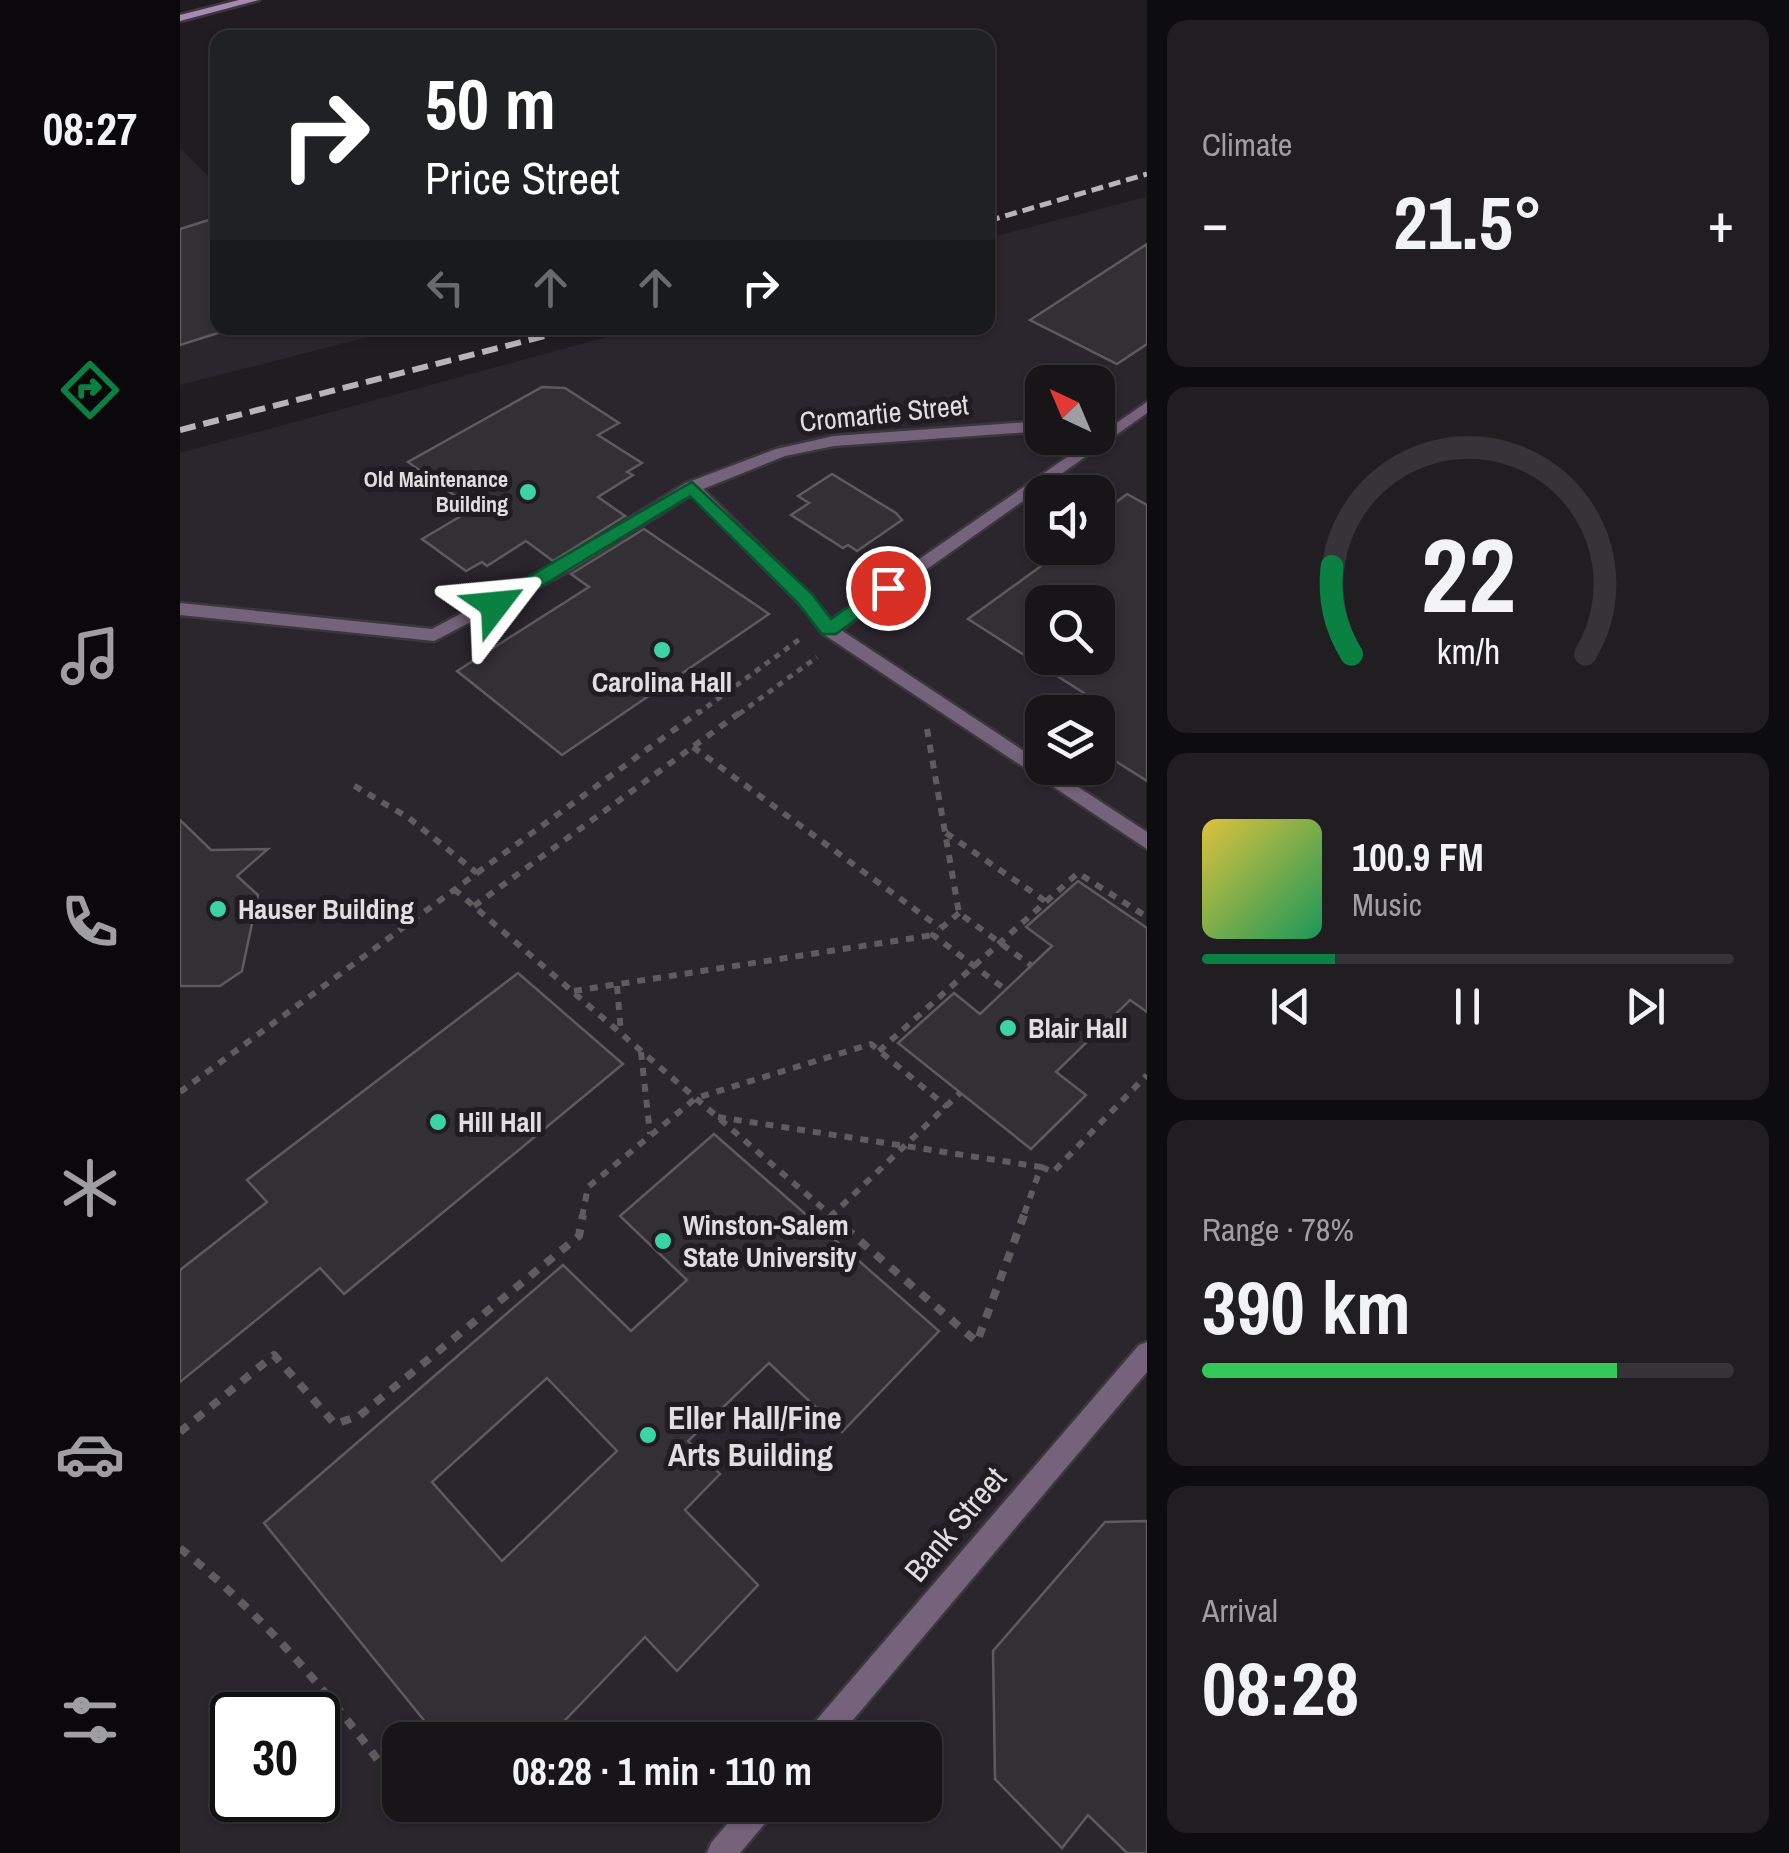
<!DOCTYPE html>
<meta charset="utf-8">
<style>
:root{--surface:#181519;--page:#211e22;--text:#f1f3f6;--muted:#9f9fa2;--line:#363438;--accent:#0b8043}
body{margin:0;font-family:"Archivo Narrow",sans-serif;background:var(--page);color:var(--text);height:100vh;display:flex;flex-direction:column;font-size:38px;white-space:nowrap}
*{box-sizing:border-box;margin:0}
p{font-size:32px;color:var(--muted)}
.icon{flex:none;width:55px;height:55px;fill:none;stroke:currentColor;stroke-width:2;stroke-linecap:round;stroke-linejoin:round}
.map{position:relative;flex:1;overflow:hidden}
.drawer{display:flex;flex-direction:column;gap:20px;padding:20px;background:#0d0c0e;width:642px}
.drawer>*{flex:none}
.hud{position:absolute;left:30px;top:30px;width:785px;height:305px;border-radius:20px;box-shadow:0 2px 8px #0004,0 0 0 2px var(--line);background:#202124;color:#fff;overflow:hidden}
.needle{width:65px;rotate:316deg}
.buttons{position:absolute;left:845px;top:365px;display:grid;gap:20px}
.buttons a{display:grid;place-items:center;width:90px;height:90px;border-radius:20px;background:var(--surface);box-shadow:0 2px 8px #0004,0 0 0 2px var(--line);font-size:50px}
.speed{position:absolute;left:30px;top:1692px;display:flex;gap:20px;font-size:50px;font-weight:700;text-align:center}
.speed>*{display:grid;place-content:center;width:130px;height:130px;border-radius:50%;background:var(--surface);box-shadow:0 2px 8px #0004,0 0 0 2px var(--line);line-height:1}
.speed .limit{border:5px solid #111;border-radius:15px;background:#fff;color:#111}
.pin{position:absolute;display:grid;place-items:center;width:85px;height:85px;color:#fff;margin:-42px;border:5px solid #fff;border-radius:50%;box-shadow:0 2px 10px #0007}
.me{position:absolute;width:110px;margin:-55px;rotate:61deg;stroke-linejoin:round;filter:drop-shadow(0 0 8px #0008)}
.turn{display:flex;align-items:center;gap:35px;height:210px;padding:0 50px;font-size:45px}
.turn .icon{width:130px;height:130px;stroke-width:2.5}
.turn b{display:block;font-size:70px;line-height:85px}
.lanes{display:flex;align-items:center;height:95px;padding:0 50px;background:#0003;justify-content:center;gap:50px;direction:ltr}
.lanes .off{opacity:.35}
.big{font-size:75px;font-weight:700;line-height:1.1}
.drawer .tile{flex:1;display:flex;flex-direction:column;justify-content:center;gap:15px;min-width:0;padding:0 35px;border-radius:20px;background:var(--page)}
.drawer .dial{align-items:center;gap:0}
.dial svg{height:260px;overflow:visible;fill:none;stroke:var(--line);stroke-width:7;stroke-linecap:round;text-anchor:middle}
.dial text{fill:var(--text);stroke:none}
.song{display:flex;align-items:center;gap:30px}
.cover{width:120px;height:120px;border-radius:15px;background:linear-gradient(135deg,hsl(50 70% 55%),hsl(150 70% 35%))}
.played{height:10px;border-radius:5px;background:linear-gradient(90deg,var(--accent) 25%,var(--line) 25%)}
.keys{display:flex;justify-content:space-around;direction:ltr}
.heat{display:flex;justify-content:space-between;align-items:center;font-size:55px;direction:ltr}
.charge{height:15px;border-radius:8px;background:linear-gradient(90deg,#34c759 78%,var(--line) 0)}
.trip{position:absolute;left:202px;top:1722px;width:560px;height:100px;border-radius:20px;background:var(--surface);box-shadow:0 2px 8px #0004,0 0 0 2px var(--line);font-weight:700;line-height:100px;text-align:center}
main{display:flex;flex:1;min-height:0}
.tab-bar{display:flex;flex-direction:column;width:180px;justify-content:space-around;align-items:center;background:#0a080a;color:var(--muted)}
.tab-bar .icon{width:70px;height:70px}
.tab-bar .selected{color:var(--accent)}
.tab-bar b{font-size:45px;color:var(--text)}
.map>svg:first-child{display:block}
.built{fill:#2b252e;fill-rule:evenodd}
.building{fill:#333035;stroke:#5e5a5f;stroke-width:2.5;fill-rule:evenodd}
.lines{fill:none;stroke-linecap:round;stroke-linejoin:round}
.street-casing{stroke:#3b373c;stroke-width:5}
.secondary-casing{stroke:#3b373c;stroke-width:5}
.path-far2{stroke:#5f5c60;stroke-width:5;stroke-dasharray:6 6;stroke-linecap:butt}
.path-far1{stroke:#5f5c60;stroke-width:6;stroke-dasharray:8 8;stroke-linecap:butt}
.path{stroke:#5f5c60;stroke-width:8;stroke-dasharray:10 10;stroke-linecap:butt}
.street{fill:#75637b;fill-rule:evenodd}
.secondary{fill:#a78ab2;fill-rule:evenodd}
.rail-far1{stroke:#b8b5b9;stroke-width:5;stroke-dasharray:12 6;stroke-linecap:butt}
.rail{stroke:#b8b5b9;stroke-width:6;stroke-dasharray:16 8;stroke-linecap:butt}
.route{fill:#0b8043;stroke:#07532c;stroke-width:2.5}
.poi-dot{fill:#3dd4a3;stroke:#201c21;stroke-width:4}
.labels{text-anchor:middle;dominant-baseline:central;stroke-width:10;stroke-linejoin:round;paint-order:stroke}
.far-poi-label{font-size:22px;font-weight:bold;fill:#e0dee1;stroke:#201c21;text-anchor:end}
.street-label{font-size:28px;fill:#e0dee1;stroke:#201c21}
.poi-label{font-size:28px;font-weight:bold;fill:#e0dee1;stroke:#201c21;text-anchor:start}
.near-poi-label{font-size:32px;font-weight:bold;fill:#e0dee1;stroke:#201c21;text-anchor:start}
.near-street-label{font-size:32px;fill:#e0dee1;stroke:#201c21}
</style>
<main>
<nav class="tab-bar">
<b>08:27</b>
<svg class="icon selected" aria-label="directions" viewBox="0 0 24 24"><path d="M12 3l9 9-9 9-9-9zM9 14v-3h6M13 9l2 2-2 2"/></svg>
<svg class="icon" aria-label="music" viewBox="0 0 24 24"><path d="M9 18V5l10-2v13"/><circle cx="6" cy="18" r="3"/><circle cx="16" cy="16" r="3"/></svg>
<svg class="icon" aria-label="phone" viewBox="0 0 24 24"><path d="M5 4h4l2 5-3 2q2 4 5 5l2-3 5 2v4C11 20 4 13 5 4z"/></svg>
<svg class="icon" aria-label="climate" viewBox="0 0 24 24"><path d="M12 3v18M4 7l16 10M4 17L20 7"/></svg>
<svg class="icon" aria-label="car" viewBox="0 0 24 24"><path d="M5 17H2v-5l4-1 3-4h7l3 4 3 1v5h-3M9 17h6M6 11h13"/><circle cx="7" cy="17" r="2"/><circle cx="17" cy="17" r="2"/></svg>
<svg class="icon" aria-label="filters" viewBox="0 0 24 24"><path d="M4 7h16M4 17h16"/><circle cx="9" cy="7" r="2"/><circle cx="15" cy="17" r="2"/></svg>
</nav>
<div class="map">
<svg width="967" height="1853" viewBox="0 0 967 1853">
<rect width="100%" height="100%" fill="#201c21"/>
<!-- built -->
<path class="built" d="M0,148L37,185L38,328H224L0,385Z
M966,197V1853H0V453L460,328H808V238ZM862,382H918V438H862ZM862,492H918V548H862ZM862,602H918V658H862ZM862,712H918V768H862ZM52,1715H138V1800H52ZM220,1740H745V1805H220Z"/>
<!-- building -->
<path class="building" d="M38,217V333L0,345V229Z
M967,244V344L937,364L850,320Z
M362,387L385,388L439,423L418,435L462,463L447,472L453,475L418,497L445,516L373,561L346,541L307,566L302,562L286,571L242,539L293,509L228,462Z
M652,474L716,513L722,520L677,551L668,545L663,548L611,515L629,503L618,496Z
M947,494L967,505V781L918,750V702L788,619L886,548H918V516ZM862,602H918V658H862Z
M464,529L589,614L382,755L277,671L409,587L391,574Z
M0,820L31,850L88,849L57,876L78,895L62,971L40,986H0Z
M898,881L967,928V1012L950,1000L876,1072L906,1095L851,1149L718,1043L774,993L800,1014L872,946L846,927Z
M338,973L443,1064L164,1294L140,1268L0,1382V1270L87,1202L67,1180Z
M534,1134L759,1331L662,1432L589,1363L508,1441L540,1474L505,1510L578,1585L497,1671L465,1637L366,1740H260L84,1523L383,1265L451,1331L507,1280L440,1216ZM367,1378L437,1451L322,1561L252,1482Z
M967,1521V1853H947L908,1815L882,1848L815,1779L813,1651L925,1522Z"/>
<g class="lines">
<!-- street casing -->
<g class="street-casing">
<path id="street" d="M967,402V413L661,630L862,763V768H869L967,832V849L643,634L619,603L511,495L391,570L254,641L0,615V603L252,629L379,562L506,483L596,449L654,436L862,421V431L654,446L605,456L523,489L631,595L651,620Z
M967,1342V1372L656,1740H624L628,1730L959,1345Z
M563,1805H596L592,1815L560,1853H527L531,1843Z"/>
</g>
<!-- secondary casing -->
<g class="secondary-casing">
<path id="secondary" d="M59,0H79L0,21V15Z"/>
</g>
<!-- path-far2 -->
<path class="path-far2" d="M517,714L620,639
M559,714L637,657"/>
<!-- path-far1 -->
<path class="path-far1" d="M747,729L779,913L852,966
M513,747L759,927
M766,833L871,905
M297,873L520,711
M274,889L653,1217
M294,906L562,711
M779,913L753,935L826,990
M437,986L441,1033
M394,991L753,935
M699,1051L898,873L967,917
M461,1052L470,1134
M0,1092L297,873L229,818L173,785
M538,1117L861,1167L843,1217
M861,1167L873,1172L967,1075
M402,1217L408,1187L516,1098L691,1044L767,1107
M650,1217L780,1093"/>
<!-- path -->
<path class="path" d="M650,1215L797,1342L844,1215
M640,1227L653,1215
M0,1432L94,1355L155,1424L179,1416L399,1236L403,1215
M0,1548C86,1618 156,1700 220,1791"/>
<!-- street -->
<use href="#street" class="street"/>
<!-- secondary -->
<use href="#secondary" class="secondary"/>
<!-- rail-far1 -->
<path class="rail-far1" d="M808,221L967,174"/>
<!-- rail -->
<path class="rail" d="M0,430L396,328"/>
</g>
<!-- route -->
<path class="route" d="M512,482L632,594L651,619L702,583H715L718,588L656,634H642L618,603L510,496L322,610H308V600Z"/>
<!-- markers -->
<g class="poi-dot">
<circle cx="348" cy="492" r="10"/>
<circle cx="482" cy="650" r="10"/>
<circle cx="38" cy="909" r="10"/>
<circle cx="828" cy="1028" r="10"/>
<circle cx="258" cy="1122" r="10"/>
<circle cx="483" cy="1241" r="10"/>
<circle cx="468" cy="1435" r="10"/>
</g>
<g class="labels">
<!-- far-poi labels -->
<g class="far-poi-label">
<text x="328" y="479">Old Maintenance<tspan x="328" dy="25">Building</tspan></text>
</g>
<!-- street labels -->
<g class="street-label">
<text transform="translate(704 413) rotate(-6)">Cromartie Street</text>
</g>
<!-- poi labels -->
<g class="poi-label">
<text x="482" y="682" text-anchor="middle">Carolina Hall</text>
<text x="58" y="909">Hauser Building</text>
<text x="848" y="1028">Blair Hall</text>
<text x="278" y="1122">Hill Hall</text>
<text x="503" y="1225">Winston-Salem<tspan x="503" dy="32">State University</tspan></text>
</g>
<!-- near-poi labels -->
<g class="near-poi-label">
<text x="488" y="1417">Eller Hall/Fine<tspan x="488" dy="37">Arts Building</tspan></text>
</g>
<!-- near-street labels -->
<g class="near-street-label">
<text transform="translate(775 1524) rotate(-50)">Bank Street</text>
</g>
</g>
</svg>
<div class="buttons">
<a><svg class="needle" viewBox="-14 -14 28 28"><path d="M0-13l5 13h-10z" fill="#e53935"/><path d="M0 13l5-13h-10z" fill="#9f9fa2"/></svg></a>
<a><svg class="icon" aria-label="sound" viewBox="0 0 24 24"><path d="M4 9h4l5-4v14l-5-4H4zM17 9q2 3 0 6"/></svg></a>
<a><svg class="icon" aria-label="search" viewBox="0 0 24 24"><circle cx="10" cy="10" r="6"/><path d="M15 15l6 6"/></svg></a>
<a><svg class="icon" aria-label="layers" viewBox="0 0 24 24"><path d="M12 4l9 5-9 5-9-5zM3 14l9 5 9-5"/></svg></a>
</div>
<div class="speed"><div class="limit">30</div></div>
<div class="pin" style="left:708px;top:588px;background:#d93025"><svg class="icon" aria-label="arrive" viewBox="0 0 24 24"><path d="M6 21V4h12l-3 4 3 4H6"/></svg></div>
<svg class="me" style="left:315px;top:605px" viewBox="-20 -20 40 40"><path d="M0-17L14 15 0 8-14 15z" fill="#0b8043" stroke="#fff" stroke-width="4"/></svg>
<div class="trip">08:28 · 1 min · 110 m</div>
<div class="hud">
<div class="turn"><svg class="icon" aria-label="right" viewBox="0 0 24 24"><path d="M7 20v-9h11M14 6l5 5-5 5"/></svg><div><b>50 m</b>Price Street</div></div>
<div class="lanes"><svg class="icon off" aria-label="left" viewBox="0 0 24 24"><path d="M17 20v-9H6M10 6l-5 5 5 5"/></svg><svg class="icon off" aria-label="ahead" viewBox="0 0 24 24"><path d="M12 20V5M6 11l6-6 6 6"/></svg><svg class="icon off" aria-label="ahead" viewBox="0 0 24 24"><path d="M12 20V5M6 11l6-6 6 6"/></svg><svg class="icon" aria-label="right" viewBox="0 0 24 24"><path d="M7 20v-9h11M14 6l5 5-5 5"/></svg></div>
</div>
</div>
<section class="drawer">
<div class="tile"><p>Climate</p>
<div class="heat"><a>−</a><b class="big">21.5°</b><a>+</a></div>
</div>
<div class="tile dial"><svg viewBox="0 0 100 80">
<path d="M14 69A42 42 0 1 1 86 69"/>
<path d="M14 69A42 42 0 0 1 8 42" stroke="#0b8043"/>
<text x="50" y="56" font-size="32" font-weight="700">22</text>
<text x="50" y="72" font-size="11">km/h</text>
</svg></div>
<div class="tile">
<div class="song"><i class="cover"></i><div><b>100.9 FM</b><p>Music</p></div></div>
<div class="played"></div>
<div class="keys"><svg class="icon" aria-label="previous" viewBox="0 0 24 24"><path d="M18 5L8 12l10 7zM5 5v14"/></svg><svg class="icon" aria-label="pause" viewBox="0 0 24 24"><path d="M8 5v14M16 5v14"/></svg><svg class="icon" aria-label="next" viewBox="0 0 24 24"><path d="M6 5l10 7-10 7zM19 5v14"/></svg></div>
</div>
<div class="tile"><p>Range · 78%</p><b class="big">390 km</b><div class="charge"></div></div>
<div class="tile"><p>Arrival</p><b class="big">08:28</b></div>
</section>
</main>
